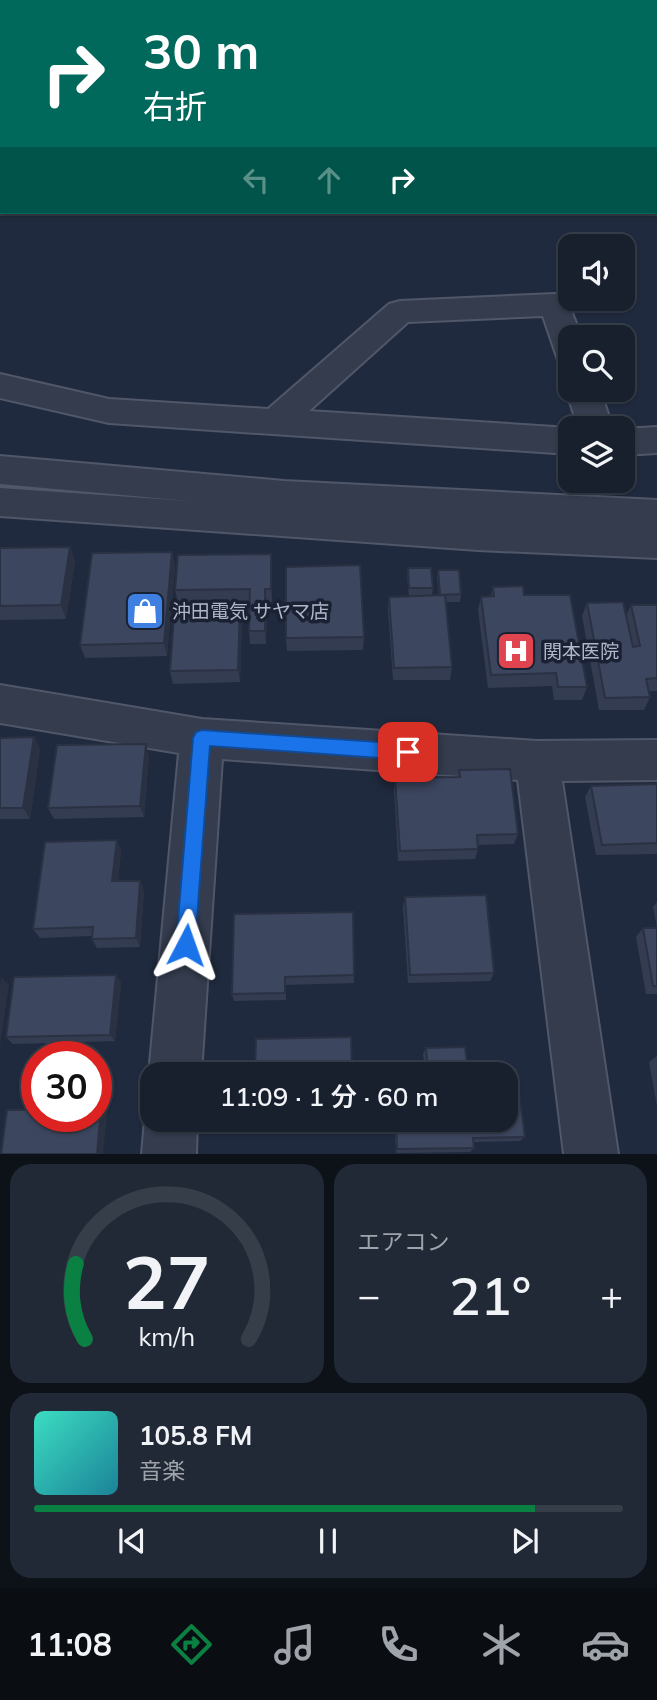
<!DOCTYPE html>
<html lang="ja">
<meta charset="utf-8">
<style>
:root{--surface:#18202e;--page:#212836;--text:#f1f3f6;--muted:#9fa3aa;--line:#363e4a;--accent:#0b8043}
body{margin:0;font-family:Mulish,"Noto Sans JP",sans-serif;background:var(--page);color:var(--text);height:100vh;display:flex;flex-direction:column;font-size:26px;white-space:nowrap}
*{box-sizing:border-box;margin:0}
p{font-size:23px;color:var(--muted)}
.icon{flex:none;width:38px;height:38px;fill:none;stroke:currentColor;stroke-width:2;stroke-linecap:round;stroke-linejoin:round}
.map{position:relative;height:1154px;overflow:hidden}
.sheet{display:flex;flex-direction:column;gap:10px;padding:10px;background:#0d1219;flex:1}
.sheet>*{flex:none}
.guide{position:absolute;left:0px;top:0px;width:658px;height:214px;box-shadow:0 2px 5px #0004,0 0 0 2px var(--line);background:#00695c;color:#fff;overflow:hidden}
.tools{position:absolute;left:558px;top:234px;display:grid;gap:14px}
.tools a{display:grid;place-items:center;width:77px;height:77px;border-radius:14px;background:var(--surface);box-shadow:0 2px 5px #0004,0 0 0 2px var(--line);font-size:35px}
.speed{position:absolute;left:21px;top:1041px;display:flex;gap:14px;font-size:35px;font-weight:700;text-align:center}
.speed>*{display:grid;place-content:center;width:91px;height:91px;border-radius:50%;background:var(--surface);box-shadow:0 2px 5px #0004,0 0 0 2px var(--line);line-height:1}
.speed .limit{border:10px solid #d22;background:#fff;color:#111}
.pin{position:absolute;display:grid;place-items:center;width:60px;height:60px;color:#fff;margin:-30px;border-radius:14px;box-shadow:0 4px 10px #0006}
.me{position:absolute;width:77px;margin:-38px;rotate:4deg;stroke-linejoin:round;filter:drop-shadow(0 0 5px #0008)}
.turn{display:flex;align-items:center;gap:24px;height:147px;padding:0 28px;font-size:32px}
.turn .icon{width:91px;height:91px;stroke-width:2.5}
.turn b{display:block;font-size:49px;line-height:60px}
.lanes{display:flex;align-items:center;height:66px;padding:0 28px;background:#0003;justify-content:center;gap:35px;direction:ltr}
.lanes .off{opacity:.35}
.big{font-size:52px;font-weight:600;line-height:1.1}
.sheet .widget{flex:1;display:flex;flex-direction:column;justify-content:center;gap:10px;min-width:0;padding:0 24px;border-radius:21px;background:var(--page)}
.sheet .dial{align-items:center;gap:0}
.dial svg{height:182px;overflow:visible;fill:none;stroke:var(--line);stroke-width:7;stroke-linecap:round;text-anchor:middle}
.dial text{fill:var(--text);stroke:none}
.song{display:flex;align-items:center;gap:21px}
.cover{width:84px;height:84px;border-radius:10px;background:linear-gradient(135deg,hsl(170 70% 55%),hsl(190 70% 35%))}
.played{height:7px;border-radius:4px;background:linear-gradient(90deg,var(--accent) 85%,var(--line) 85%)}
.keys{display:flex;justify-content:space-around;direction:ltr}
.heat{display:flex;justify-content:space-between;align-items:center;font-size:38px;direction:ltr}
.sheet .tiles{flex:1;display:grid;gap:10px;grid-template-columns:1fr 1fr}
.widget:last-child{grid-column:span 2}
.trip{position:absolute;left:140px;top:1062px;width:378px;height:70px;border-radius:21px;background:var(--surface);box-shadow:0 2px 5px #0004,0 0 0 2px var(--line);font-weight:600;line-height:70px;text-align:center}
.tabs{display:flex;height:112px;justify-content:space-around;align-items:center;background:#0a0d12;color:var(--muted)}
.tabs .icon{width:49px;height:49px}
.tabs .active{color:var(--accent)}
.tabs b{font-size:32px;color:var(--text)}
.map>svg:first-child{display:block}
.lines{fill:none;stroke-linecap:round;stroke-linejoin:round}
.minor-casing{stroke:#505769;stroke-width:4}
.minor{fill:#343c4e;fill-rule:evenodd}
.wall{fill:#343c52}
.shaded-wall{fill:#2a3142}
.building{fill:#3c465f;stroke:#2a3142;stroke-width:2}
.route{fill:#1a73e8;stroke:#114b97;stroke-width:2}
.labels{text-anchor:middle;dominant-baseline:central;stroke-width:7;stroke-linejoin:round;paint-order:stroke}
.poi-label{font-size:19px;fill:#b0b7ca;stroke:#1a2133;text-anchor:start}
</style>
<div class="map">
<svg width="657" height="1154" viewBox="0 0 657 1154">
<rect width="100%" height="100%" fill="#202a3e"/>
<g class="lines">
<!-- minor casing -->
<g class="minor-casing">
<path id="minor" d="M79,0H104L77,2Z
M545,0H581L583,2H546Z
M0,41H2V55H0Z
M656,65L657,66V82L656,81Z
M555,294L566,298L582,338H570V363L558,360L543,316L408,322L309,411L570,428L573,429L570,454L109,423L0,398V374L109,399L268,409L389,304L400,301Z
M570,382V390H600L613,429H579L566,390Z
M657,427V453L623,455V429Z
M0,456L284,481L657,500V558L478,550L0,516V488L189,501L0,484Z
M0,685L202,719L537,741L657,740V780L562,781L618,1154H564L518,780L222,759L201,1074H152V1081L149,1074L179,753L0,723Z
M152,1102V1120H197L196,1154H142L145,1120Z"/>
</g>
<!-- minor -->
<use href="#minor" class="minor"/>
</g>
<!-- wall -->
<path class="wall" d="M322,0H436V2H322Z
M70,547L75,561L66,619L0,620V548Z
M172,552L175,566L167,656L85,658L80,645Z
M271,554L272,568V602H267L266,644H250L249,631L250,602L240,603L242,615L240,682L173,684L170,671L178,603L175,590Z
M408,568L433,588L432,595L409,596L407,576Z
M438,570L461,594L460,602H445L452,667L450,680H393L388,610L389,597L439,595L437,578Z
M493,587L524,595L587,687L582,700H554L552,686L488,688L478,610L481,597L491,596Z
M587,603L626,616L631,605H657V691H649L650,697L644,710H599L582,616Z
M364,637L363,650L287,651L286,638Z
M34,737L40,749L30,819H0V738Z
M149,756L144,817L54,819L48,808Z
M459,770L518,834L514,844L478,845V849L475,859L398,861L394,789L395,778L458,777Z
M657,784V854L596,855L585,797L591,786Z
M121,850L118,881H140L144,891L140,947L97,948L92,939V936L40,938L33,929Z
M405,897L494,973L490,981L408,983L403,907Z
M657,902V994H646L636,937L643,928H657L653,907Z
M353,912L354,983L286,985V1000L234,1001L232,994Z
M116,975L121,983L115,1041L13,1044L6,1037Z
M426,1048L468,1071L525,1137L520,1141L474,1142V1148L470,1152L396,1153L394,1120H506L425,1072L423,1054Z
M657,1056V1106L649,1062Z
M354,1125L353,1129L256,1132L255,1127Z"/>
<!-- shaded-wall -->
<path class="shaded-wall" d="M70,547L75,561L66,619L61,605Z
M172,552L175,566L167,656L164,643Z
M271,554L272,568V602L271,589Z
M265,589L267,602L266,644L265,631Z
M240,602L242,615L240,682L238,670Z
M34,737L40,749L30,819L23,808Z
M146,744L149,756L144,817L140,806Z
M117,840L121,850L117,891L112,881Z
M140,881L144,891L140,947L136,938Z
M116,975L121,983L115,1041L110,1035Z
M1,977L9,985L0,1046V986Z
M101,1108L107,1113L103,1154H97Z"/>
<!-- building -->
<path class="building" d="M358,0H403V2H358Z
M70,547L61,605L0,606V548Z
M172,552L164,643L80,645L92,553Z
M271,554V589H265V631H249L250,589L175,590L178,555Z
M360,565L364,637L286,638V567Z
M408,568H431L433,588H409Z
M438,570H459L461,594L440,595Z
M523,586L524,595H570L587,687H558L556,673L491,675L481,597L494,596L493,587Z
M445,595L452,667L394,668L389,597Z
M240,602L238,670L170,671L175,603Z
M623,602L633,647L640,646L631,605H657V678L646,679L650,697L605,698L587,603Z
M34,737L23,808H0V738Z
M146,744L140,806L48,808L57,745Z
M510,769L518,834L477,835L478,849L400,851L395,778L460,777L459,770Z
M657,784V843L602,845L591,786Z
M117,840L112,881H140L136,938L92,939L93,927L33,929L45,842Z
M486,895L494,973L410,975L405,897Z
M353,912L354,975L285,977V993L232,994L234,914Z
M643,928H657V986H653Z
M116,975L110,1035L6,1037L14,977Z
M351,1037L352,1074H255L256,1039Z
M465,1047L468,1071L516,1069L525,1137L473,1138L474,1148L397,1149L396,1120H506V1074H394V1073L428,1072L426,1048Z
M96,1108H101L97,1154H1L7,1110H37V1116H96Z
M255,1120H354V1125L255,1127Z"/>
<!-- route -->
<path class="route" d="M202,730L408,744L415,746L417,752L415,758L408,760L210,746L195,945L193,952L186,955L178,952L176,945L193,738L196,732Z"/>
<!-- icons -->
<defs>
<g id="shop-square" transform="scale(2.0125)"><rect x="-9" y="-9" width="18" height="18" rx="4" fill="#3f7fe0" stroke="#1a2133"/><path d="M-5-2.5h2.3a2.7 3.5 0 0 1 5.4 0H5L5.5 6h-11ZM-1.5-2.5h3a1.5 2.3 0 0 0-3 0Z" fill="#fff"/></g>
<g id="hospital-square" transform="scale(2.0125)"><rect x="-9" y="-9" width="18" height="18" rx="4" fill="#e0444e" stroke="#1a2133"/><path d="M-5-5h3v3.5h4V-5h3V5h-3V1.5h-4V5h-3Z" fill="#fff"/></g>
</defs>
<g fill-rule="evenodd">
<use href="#shop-square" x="145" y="611"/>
<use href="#hospital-square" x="516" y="651"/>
</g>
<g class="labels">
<!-- poi labels -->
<g class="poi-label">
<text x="172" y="611">沖田電気 サヤマ店</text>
<text x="543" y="651">関本医院</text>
</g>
</g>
</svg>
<div class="tools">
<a><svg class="icon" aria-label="sound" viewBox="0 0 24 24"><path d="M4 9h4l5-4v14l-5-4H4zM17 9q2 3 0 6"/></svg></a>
<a><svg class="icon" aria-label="search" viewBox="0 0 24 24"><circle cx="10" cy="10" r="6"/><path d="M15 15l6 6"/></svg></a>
<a><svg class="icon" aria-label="layers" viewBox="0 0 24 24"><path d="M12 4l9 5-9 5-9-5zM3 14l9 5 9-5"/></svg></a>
</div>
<div class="speed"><div class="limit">30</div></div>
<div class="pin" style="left:408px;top:752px;background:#d93025"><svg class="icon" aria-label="arrive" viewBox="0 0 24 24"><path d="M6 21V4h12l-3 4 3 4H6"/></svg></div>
<svg class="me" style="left:186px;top:945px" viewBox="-20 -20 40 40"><path d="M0-17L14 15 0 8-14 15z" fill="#1a73e8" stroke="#fff" stroke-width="4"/></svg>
<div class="trip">11:09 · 1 分 · 60 m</div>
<div class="guide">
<div class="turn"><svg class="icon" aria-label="right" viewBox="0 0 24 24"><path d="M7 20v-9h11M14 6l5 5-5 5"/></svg><div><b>30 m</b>右折</div></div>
<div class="lanes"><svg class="icon off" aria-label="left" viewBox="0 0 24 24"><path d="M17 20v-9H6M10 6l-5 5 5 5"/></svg><svg class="icon off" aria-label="ahead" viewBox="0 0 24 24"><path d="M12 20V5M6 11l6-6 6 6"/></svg><svg class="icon" aria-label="right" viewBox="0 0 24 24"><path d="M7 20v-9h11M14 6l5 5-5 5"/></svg></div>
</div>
</div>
<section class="sheet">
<div class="tiles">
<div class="widget dial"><svg viewBox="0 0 100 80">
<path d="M14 69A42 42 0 1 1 86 69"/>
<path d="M14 69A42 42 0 0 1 10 36" stroke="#0b8043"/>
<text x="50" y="56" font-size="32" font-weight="700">27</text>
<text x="50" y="72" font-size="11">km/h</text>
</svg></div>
<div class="widget"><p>エアコン</p>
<div class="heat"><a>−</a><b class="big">21°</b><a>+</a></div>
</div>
<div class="widget">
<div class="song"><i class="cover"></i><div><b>105.8 FM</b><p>音楽</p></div></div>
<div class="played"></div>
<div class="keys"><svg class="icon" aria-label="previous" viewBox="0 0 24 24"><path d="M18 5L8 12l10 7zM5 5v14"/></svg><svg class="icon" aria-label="pause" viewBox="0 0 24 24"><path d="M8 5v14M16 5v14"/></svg><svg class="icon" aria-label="next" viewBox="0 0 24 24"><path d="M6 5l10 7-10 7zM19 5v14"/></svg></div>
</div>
</div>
</section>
<nav class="tabs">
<b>11:08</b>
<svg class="icon active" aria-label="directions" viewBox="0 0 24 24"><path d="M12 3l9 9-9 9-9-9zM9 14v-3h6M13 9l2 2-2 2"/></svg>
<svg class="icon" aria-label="music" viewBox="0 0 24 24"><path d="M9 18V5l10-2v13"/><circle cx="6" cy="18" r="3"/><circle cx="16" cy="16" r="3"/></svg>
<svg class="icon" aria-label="phone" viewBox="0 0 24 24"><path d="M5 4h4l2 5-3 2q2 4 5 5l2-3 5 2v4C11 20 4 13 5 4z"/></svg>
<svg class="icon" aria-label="climate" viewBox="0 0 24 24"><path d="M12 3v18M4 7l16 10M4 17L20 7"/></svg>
<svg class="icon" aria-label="car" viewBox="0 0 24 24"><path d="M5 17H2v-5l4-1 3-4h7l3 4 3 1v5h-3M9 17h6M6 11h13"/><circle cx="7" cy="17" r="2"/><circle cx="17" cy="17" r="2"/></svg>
</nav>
